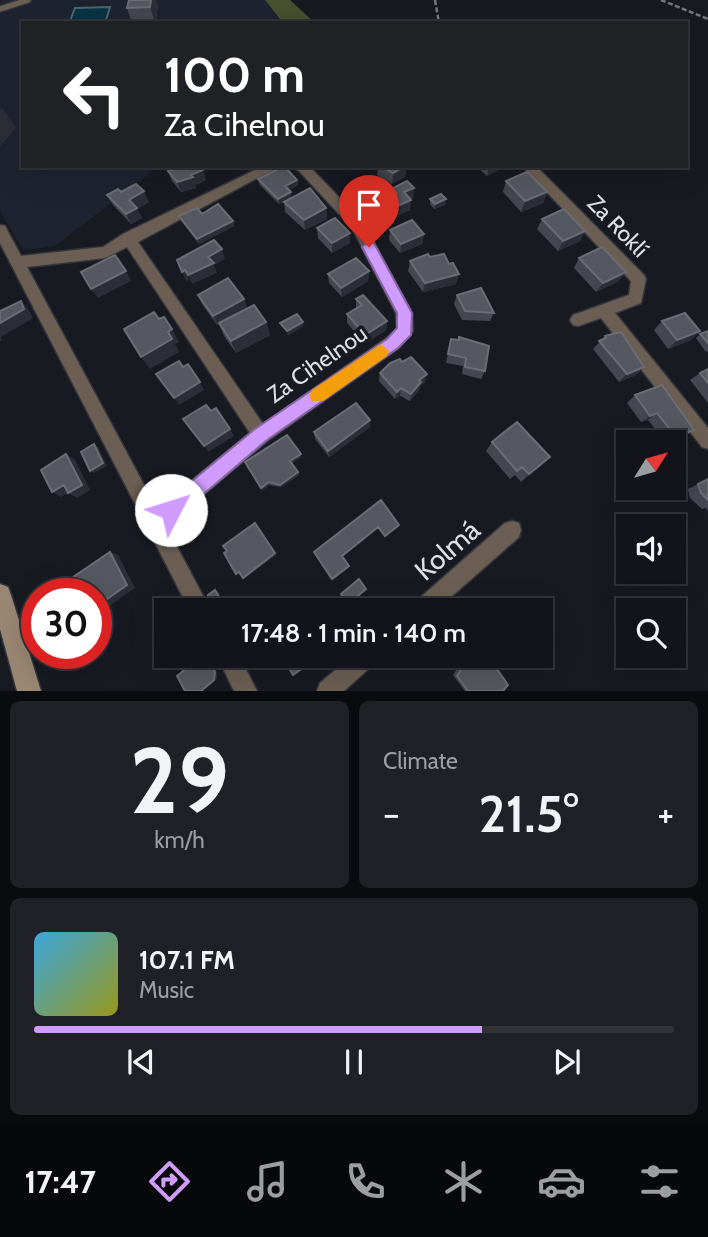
<!DOCTYPE html>
<meta charset="utf-8">
<style>
:root{--surface:#12141a;--page:#1f2127;--text:#f1f3f6;--muted:#9c9ea2;--line:#313339;--accent:#d09dfe}
body{margin:0;font-family:Cabin,sans-serif;background:var(--page);color:var(--text);height:100vh;display:flex;flex-direction:column;font-size:26px;white-space:nowrap}
*{box-sizing:border-box;margin:0}
p{font-size:23px;color:var(--muted)}
.icon{flex:none;width:38px;height:38px;fill:none;stroke:currentColor;stroke-width:2;stroke-linecap:round;stroke-linejoin:round}
.map{position:relative;height:691px;overflow:hidden}
.details{display:flex;flex-direction:column;gap:10px;padding:10px;background:#0a0b0e;flex:1}
.details>*{flex:none}
.hud{position:absolute;left:21px;top:21px;width:667px;height:147px;border-radius:0px;box-shadow:0 7px 28px #0002,0 0 0 2px var(--line);background:#202124;color:#fff;overflow:hidden}
.needle{width:46px;rotate:53deg}
.buttons{position:absolute;left:616px;top:430px;display:grid;gap:14px}
.buttons a{display:grid;place-items:center;width:70px;height:70px;border-radius:0px;background:var(--surface);box-shadow:0 7px 28px #0002,0 0 0 2px var(--line);font-size:35px}
.speed{position:absolute;left:21px;top:578px;display:flex;gap:14px;font-size:35px;font-weight:700;text-align:center}
.speed>*{display:grid;place-content:center;width:91px;height:91px;border-radius:50%;background:var(--surface);box-shadow:0 7px 28px #0002,0 0 0 2px var(--line);line-height:1}
.speed .limit{border:10px solid #d22;background:#fff;color:#111}
.pin{position:absolute;display:grid;place-items:center;width:60px;height:60px;color:#fff;margin:-72px -30px;border-radius:50% 50% 50% 0;rotate:-45deg;box-shadow:0 0 7px #0007}
.pin .icon{rotate:45deg}
.me{position:absolute;width:77px;margin:-38px;rotate:50deg;stroke-linejoin:round;filter:drop-shadow(0 0 5px #0008)}
.turn{display:flex;align-items:center;gap:24px;height:147px;padding:0 28px;font-size:32px}
.turn .icon{width:91px;height:91px;stroke-width:2.5}
.turn b{display:block;font-size:49px;line-height:60px}
.big{font-size:52px;font-weight:600;line-height:1.1}
.details .card{flex:1;display:flex;flex-direction:column;justify-content:center;gap:10px;min-width:0;padding:0 24px;border-radius:10px;background:var(--page)}
.details .dial{align-items:center;gap:0}
.dial b{font-size:91px;line-height:1}
.song{display:flex;align-items:center;gap:21px}
.cover{width:84px;height:84px;border-radius:10px;background:linear-gradient(135deg,hsl(200 70% 55%),hsl(60 70% 35%))}
.played{height:7px;border-radius:4px;background:linear-gradient(90deg,var(--accent) 70%,var(--line) 70%)}
.keys{display:flex;justify-content:space-around;direction:ltr}
.heat{display:flex;justify-content:space-between;align-items:center;font-size:38px;direction:ltr}
.details .tiles{flex:1;display:grid;gap:10px;grid-template-columns:1fr 1fr}
.card:last-child{grid-column:span 2}
.trip{position:absolute;left:154px;top:598px;width:399px;height:70px;border-radius:0px;background:var(--surface);box-shadow:0 7px 28px #0002,0 0 0 2px var(--line);font-weight:600;line-height:70px;text-align:center}
.tab-bar{display:flex;height:112px;justify-content:space-around;align-items:center;background:#07080a;color:var(--muted)}
.tab-bar .icon{width:49px;height:49px}
.tab-bar .current{color:var(--accent)}
.tab-bar b{font-size:32px;color:var(--text)}
.map>svg:first-child{display:block}
.built{fill:#1f2330}
.forest{fill:#47502f}
.water{fill:#083342;stroke:#486773;stroke-width:2}
.lines{fill:none;stroke-linecap:round;stroke-linejoin:round}
.lane-casing{stroke:#34363d;stroke-width:8}
.street-casing{stroke:#34363d;stroke-width:3}
.secondary-casing{stroke:#34363d;stroke-width:3}
.path{stroke:#77787f;stroke-width:2.5;stroke-dasharray:5 2.5;stroke-linecap:butt}
.lane{stroke:#6b5f53;stroke-width:5}
.street{fill:#6b5f53;fill-rule:evenodd}
.secondary{fill:#998673;fill-rule:evenodd}
.wall{fill:#454750}
.shaded-wall{fill:#2c2e37}
.building{fill:#555860;stroke:#6b6d75;stroke-width:2}
.route{fill:#d09dfe;stroke:#8766a5;stroke-width:2}
.slow{fill:#f59e0b}
.labels{text-anchor:middle;dominant-baseline:central;stroke-width:7;stroke-linejoin:round;paint-order:stroke}
.street-label{font-size:23px;fill:#dfe0e6;stroke:#181a22}
.near-street-label{font-size:28px;fill:#dfe0e6;stroke:#181a22}
</style>
<div class="map">
<svg width="708" height="691" viewBox="0 0 708 691">
<rect width="100%" height="100%" fill="#181a22"/>
<!-- built -->
<path class="built" d="M0,0H265L283,23H23V166H159L55,246L23,250L0,211Z"/>
<!-- forest -->
<path class="forest" d="M265,0H290L315,23H283Z"/>
<!-- water -->
<path class="water" d="M110,7L106,20L70,21L75,8Z"/>
<g class="lines">
<!-- lane casing -->
<g class="lane-casing">
<path id="lane" d="M0,9L28,0"/>
</g>
<!-- street casing -->
<g class="street-casing">
<path id="street" d="M263,166H280L138,242L263,424L387,338L397,329L396,313L352,228L299,171L290,166H309L362,221L412,313L413,331L399,348L267,441L166,526L211,611H190L150,533L146,532L145,523L0,243V225L5,226L21,256L103,247L123,234ZM127,247L250,433L157,509L27,267L105,258Z
M522,166H536L644,275L646,279L641,303L615,313L708,428V449L702,447L601,318L578,326L573,325L570,320L573,315L629,295L631,281Z
M512,521L519,523L521,530L519,537L435,611H410L413,604L505,523Z
M217,656H239L257,691H234Z
M352,656H378L375,663L344,691H317L320,683Z"/>
</g>
<!-- secondary casing -->
<g class="secondary-casing">
<path id="secondary" d="M0,584L8,587L11,595L41,691H17L0,629Z"/>
</g>
<!-- path -->
<path class="path" d="M435,0L439,23
M661,0L708,19"/>
<!-- lane -->
<use href="#lane" class="lane"/>
<!-- street -->
<use href="#street" class="street"/>
<!-- secondary -->
<use href="#secondary" class="secondary"/>
</g>
<!-- wall -->
<path class="wall" d="M129,0H156L158,6L155,23H132L127,8Z
M376,166H406L405,177L392,184L377,175L378,171L376,169Z
M476,166H505L487,176Z
M168,171L206,180L196,185V188L181,192L172,181Z
M258,179L297,180L298,185L288,190L291,192V198L326,208L327,219L305,230L285,212L284,202L279,204L259,184Z
M506,181L547,192L543,203L521,212L503,192Z
M393,188H414L413,198L410,199V210L381,223L373,213L374,203L392,195Z
M121,192L149,202L137,209L142,218L131,224L113,205L107,195Z
M430,199H446L445,205L434,209L430,204Z
M202,214L233,221L234,226L199,244L181,221L179,216Z
M542,219L585,231L580,241L558,251L537,229Z
M317,228L350,233V243L332,253L318,238Z
M390,230L424,234L422,244L400,253L389,240Z
M430,257L449,264L456,284L423,292L408,271L410,261Z
M579,258L619,281L596,292L574,268Z
M369,271L368,281L342,297L329,283L328,274Z
M198,295L244,299L247,308L266,322L270,335L236,353L224,336L219,324L217,325L202,304Z
M457,295L494,313L490,321L462,320L454,304Z
M356,299L387,321L386,330L365,344L347,323V314L356,308Z
M662,321L691,340L668,349L654,330Z
M708,331V351L706,352L696,338L700,334Z
M605,336L644,367L636,375L619,382L593,349Z
M451,339L485,371L481,379L462,374L463,366L446,363Z
M708,369V403L690,380L700,373Z
M380,373L425,382L420,386L419,390L410,401L400,396L395,399L379,381Z
M635,395L694,430L684,437L669,443H666L648,420L641,422L627,403Z
M370,427L329,457L315,439L314,432Z
M492,442L550,457L521,482L515,475L510,479L486,451Z
M301,454V457L292,463L299,475L281,487L270,485L262,490L245,462Z
M708,479V511L706,508L702,509L690,498L688,489Z
M474,656H488L503,691H465L453,675L465,657L472,658Z"/>
<!-- shaded-wall -->
<path class="shaded-wall" d="M151,0H156L158,6L155,23L150,7Z
M2,107L16,128L0,146V110Z
M406,166L405,177L392,184L393,173Z
M489,166H505L487,176Z
M203,170L206,180L196,185V188L181,192L177,182Z
M297,180L298,185L286,192L285,186Z
M414,188L413,198L403,203L404,192Z
M144,191L149,202L137,209L142,218L131,224L126,214L129,200Z
M291,192V198L279,204L278,199Z
M547,192L543,203L521,212L525,201Z
M446,199L445,205L434,209L435,204Z
M411,200L410,210L381,223L382,213Z
M326,208L327,219L305,230L304,220Z
M233,221L234,226L199,244L197,239Z
M585,231L580,241L558,251L563,241Z
M350,233V243L332,253V243Z
M424,234L422,244L400,253L401,244Z
M222,249L225,259L214,265L217,273L192,284L188,275L208,257Z
M185,270L189,280L186,281L182,272Z
M126,271L131,281L98,298L91,289Z
M369,271L368,281L342,297L341,288Z
M626,272L619,281L596,292L603,283Z
M459,274L456,284L423,292L425,283Z
M244,299L247,308L217,325L213,316Z
M21,301L29,310L33,318L1,337L2,340L0,341V323Z
M387,321L386,330L365,344V335Z
M266,322L270,335L236,353L231,341Z
M303,322L304,326L288,336L287,331Z
M172,329L179,342L175,344L179,352L150,369L141,357L168,332Z
M700,331L691,340L668,349L677,340Z
M644,367L636,375L619,382L627,374Z
M427,374L425,382L420,386L419,390L410,401L411,394L419,380Z
M200,382L204,390L179,405L174,398Z
M401,388L400,396L395,399L397,392Z
M657,413L648,420L641,422L650,416Z
M370,420V427L329,457L328,451Z
M230,429L234,436L208,452L204,446Z
M694,430L684,437L668,443L676,437Z
M94,444L98,447L107,466L94,473L90,471Z
M66,454L75,460L90,490L77,498L68,493Z
M301,454V457L291,464L290,461Z
M550,457L541,466L521,482L529,474Z
M298,472L299,475L281,487L280,485Z
M269,482L270,485L262,490L261,488Z
M64,485L73,490L61,497L52,492Z
M255,523L276,555L244,579L243,578Z
M378,527V529L342,557V556Z
M110,552L118,555L135,588L98,614H96V607Z
M215,590L218,591L223,601L216,606L214,605Z
M206,656H208L217,672V679L203,691H201Z"/>
<!-- building -->
<path class="building" d="M129,0H151L150,7L127,8Z
M183,166H199L203,170L191,175L193,177L177,182L168,171Z
M284,166L297,180L285,186L291,192L278,199L258,179Z
M381,166H405L393,173Z
M527,172L547,192L525,201L506,181Z
M407,181L414,188L404,192L411,200L382,213L374,203L397,193L393,188Z
M136,184L144,191L129,200L137,208L126,214L107,195L118,189L121,192Z
M310,188L326,208L304,220L284,202Z
M441,194L446,199L435,204L430,199Z
M218,204L233,221L197,239L179,216L197,208L202,214Z
M564,209L585,231L563,241L542,219Z
M335,218L350,233L332,243L317,228Z
M412,220L424,234L401,244L390,230Z
M214,240L222,249L208,257L214,263L188,275L185,270L182,272L177,260Z
M602,247L626,272L603,283L579,258Z
M428,254L430,257L444,254L449,264L453,263L459,274L425,283L410,261Z
M115,255L126,271L91,289L81,272Z
M356,258L369,271L341,288L328,274Z
M228,278L244,299L213,316L198,295Z
M481,288L494,313L465,311L457,295Z
M363,295L387,321L365,335L347,314L362,305L356,299Z
M21,301L24,309L0,323V311Z
M254,305L266,322L231,341L219,323Z
M154,312L159,319L164,317L172,329L168,332L172,339L141,357L124,329Z
M685,313L700,331L677,340L662,321Z
M297,314L303,322L287,331L280,323Z
M708,331V343L700,334Z
M621,332L644,367L627,374L599,341L606,338L605,336Z
M459,337L489,346L485,371L465,367L466,358L448,354L451,339L459,340Z
M411,357L427,374L419,380L421,382L411,394L401,388L397,392L380,373L390,363L400,359L402,362Z
M179,361L183,367L188,364L200,382L174,398L156,374Z
M708,369V383L700,373Z
M662,385L694,430L676,437L657,413L650,416L635,395Z
M356,403L370,420L328,451L314,432Z
M206,405L211,411L216,408L230,429L204,446L183,419Z
M517,422L550,457L529,474L522,467L517,471L492,442Z
M287,435L301,454L290,461L298,472L280,485L269,482L261,488L245,462Z
M94,444L103,463L90,471L81,452Z
M66,454L82,485L68,493L64,485L52,492L41,470Z
M708,479V500L701,493L698,484Z
M381,500L399,525L385,536L378,527L342,556L349,566L332,579L314,552Z
M255,523L275,553L243,578L239,572L236,574L224,553L227,551L223,546Z
M110,552L127,585L96,607V593H80L73,577Z
M359,579L366,589L348,604L341,594Z
M215,590L221,600L214,605L208,595Z
M312,604L316,611H303Z
M201,656H206L215,672L214,680L201,691H185L177,676Z
M282,656H312L314,660L293,675Z
M478,656H488L508,685L503,691H468L457,676L469,658L476,659Z"/>
<!-- route -->
<path class="route" d="M369,241L374,243L412,313L411,335L398,348L267,440L178,516L171,519L165,516L162,510L165,503L255,429L387,339L397,328V313L362,247Z"/>
<!-- slow -->
<path class="slow" d="M381,344L389,351L387,356L323,401H312L309,396L312,390Z"/>
<g class="labels">
<!-- street labels -->
<g class="street-label">
<text transform="translate(618 226) rotate(46)">Za Roklí</text>
<text transform="translate(317 364) rotate(-35)">Za Cihelnou</text>
</g>
<!-- near-street labels -->
<g class="near-street-label">
<text transform="translate(447 550) rotate(-41)">Kolmá</text>
</g>
</g>
</svg>
<div class="buttons">
<a><svg class="needle" viewBox="-14 -14 28 28"><path d="M0-13l5 13h-10z" fill="#e53935"/><path d="M0 13l5-13h-10z" fill="#9c9ea2"/></svg></a>
<a><svg class="icon" aria-label="sound" viewBox="0 0 24 24"><path d="M4 9h4l5-4v14l-5-4H4zM17 9q2 3 0 6"/></svg></a>
<a><svg class="icon" aria-label="search" viewBox="0 0 24 24"><circle cx="10" cy="10" r="6"/><path d="M15 15l6 6"/></svg></a>
</div>
<div class="speed"><div class="limit">30</div></div>
<div class="pin" style="left:369px;top:247px;background:#d93025"><svg class="icon" aria-label="arrive" viewBox="0 0 24 24"><path d="M6 21V4h12l-3 4 3 4H6"/></svg></div>
<svg class="me" style="left:171px;top:510px" viewBox="-20 -20 40 40"><circle r="19" fill="#fff"/><path d="M0-13L10 11 0 6-10 11z" fill="#d09dfe"/></svg>
<div class="trip">17:48 · 1 min · 140 m</div>
<div class="hud">
<div class="turn"><svg class="icon" aria-label="left" viewBox="0 0 24 24"><path d="M17 20v-9H6M10 6l-5 5 5 5"/></svg><div><b>100 m</b>Za Cihelnou</div></div>
</div>
</div>
<section class="details">
<div class="tiles">
<div class="card dial"><b>29</b><p>km/h</p></div>
<div class="card"><p>Climate</p>
<div class="heat"><a>−</a><b class="big">21.5°</b><a>+</a></div>
</div>
<div class="card">
<div class="song"><i class="cover"></i><div><b>107.1 FM</b><p>Music</p></div></div>
<div class="played"></div>
<div class="keys"><svg class="icon" aria-label="previous" viewBox="0 0 24 24"><path d="M18 5L8 12l10 7zM5 5v14"/></svg><svg class="icon" aria-label="pause" viewBox="0 0 24 24"><path d="M8 5v14M16 5v14"/></svg><svg class="icon" aria-label="next" viewBox="0 0 24 24"><path d="M6 5l10 7-10 7zM19 5v14"/></svg></div>
</div>
</div>
</section>
<nav class="tab-bar">
<b>17:47</b>
<svg class="icon current" aria-label="directions" viewBox="0 0 24 24"><path d="M12 3l9 9-9 9-9-9zM9 14v-3h6M13 9l2 2-2 2"/></svg>
<svg class="icon" aria-label="music" viewBox="0 0 24 24"><path d="M9 18V5l10-2v13"/><circle cx="6" cy="18" r="3"/><circle cx="16" cy="16" r="3"/></svg>
<svg class="icon" aria-label="phone" viewBox="0 0 24 24"><path d="M5 4h4l2 5-3 2q2 4 5 5l2-3 5 2v4C11 20 4 13 5 4z"/></svg>
<svg class="icon" aria-label="climate" viewBox="0 0 24 24"><path d="M12 3v18M4 7l16 10M4 17L20 7"/></svg>
<svg class="icon" aria-label="car" viewBox="0 0 24 24"><path d="M5 17H2v-5l4-1 3-4h7l3 4 3 1v5h-3M9 17h6M6 11h13"/><circle cx="7" cy="17" r="2"/><circle cx="17" cy="17" r="2"/></svg>
<svg class="icon" aria-label="filters" viewBox="0 0 24 24"><path d="M4 7h16M4 17h16"/><circle cx="9" cy="7" r="2"/><circle cx="15" cy="17" r="2"/></svg>
</nav>
